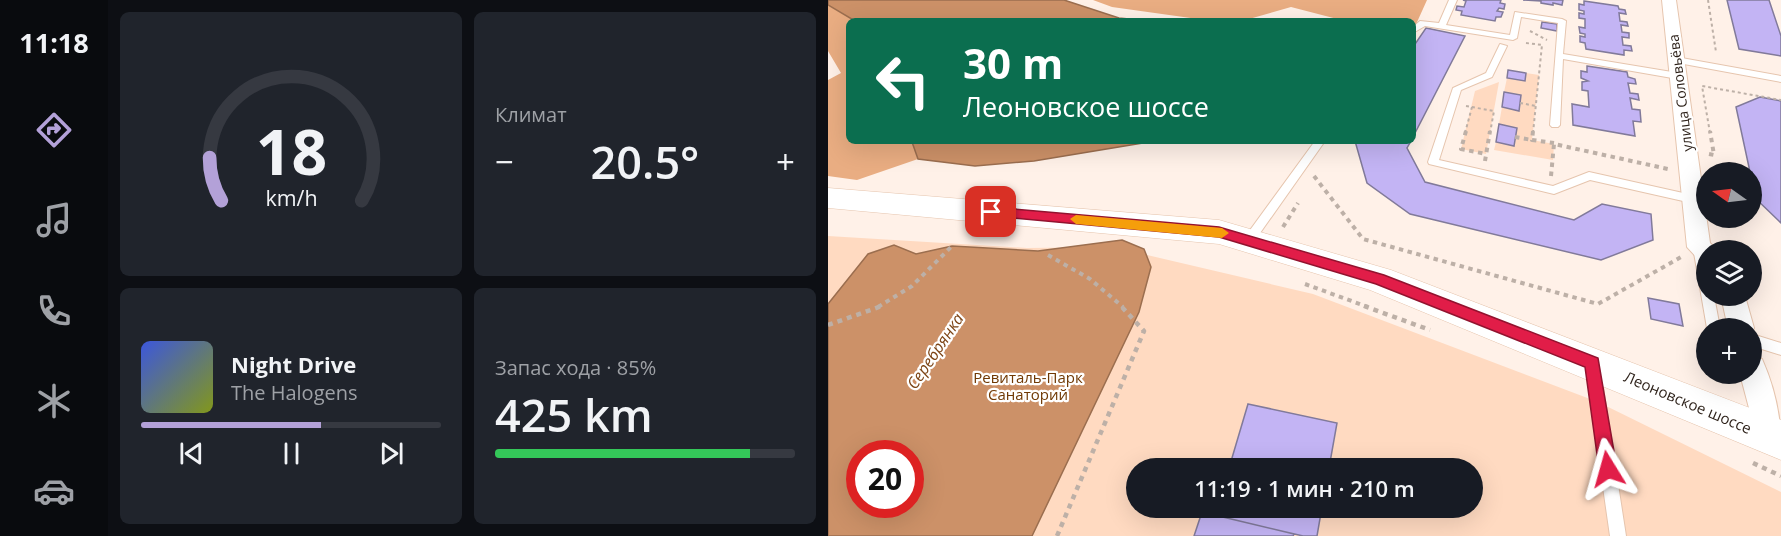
<!DOCTYPE html>
<html lang="ru">
<meta charset="utf-8">
<style>
:root{--surface:#171b24;--page:#20242c;--text:#f1f3f6;--muted:#9ea1a6;--line:#363941;--accent:#b3a1d8}
body{margin:0;font-family:"Open Sans",sans-serif;background:var(--page);color:var(--text);height:100vh;display:flex;flex-direction:column;font-size:22px;white-space:nowrap}
*{box-sizing:border-box;margin:0}
p{font-size:20px;color:var(--muted)}
.icon{flex:none;width:33px;height:33px;fill:none;stroke:currentColor;stroke-width:2;stroke-linecap:round;stroke-linejoin:round}
.map{position:relative;flex:1;overflow:hidden}
.side{display:flex;flex-direction:column;gap:12px;padding:12px;background:#0d0f14;width:720px}
.side>*{flex:none}
.top-card{position:absolute;left:18px;top:18px;width:570px;height:126px;border-radius:9px;box-shadow:0 6px 24px #0002;background:#0b6e4f;color:#fff;overflow:hidden}
.needle{width:39px;rotate:284deg}
.controls{position:absolute;left:868px;top:162px;display:grid;gap:12px}
.controls a{display:grid;place-items:center;width:66px;height:66px;border-radius:50%;background:var(--surface);box-shadow:0 6px 24px #0002;font-size:30px}
.speed{position:absolute;left:18px;top:440px;display:flex;gap:12px;font-size:30px;font-weight:700;text-align:center}
.speed>*{display:grid;place-content:center;width:78px;height:78px;border-radius:50%;background:var(--surface);box-shadow:0 6px 24px #0002;line-height:1}
.speed .limit{border:9px solid #d22;background:#fff;color:#111}
.pin{position:absolute;display:grid;place-items:center;width:51px;height:51px;color:#fff;margin:-26px;border-radius:12px;box-shadow:0 3px 9px #0006}
.me{position:absolute;width:66px;margin:-33px;rotate:352deg;stroke-linejoin:round;filter:drop-shadow(0 0 4px #0008)}
.turn{display:flex;align-items:center;gap:21px;height:126px;padding:0 18px;font-size:27px}
.turn .icon{width:78px;height:78px;stroke-width:2.5}
.turn b{display:block;font-size:42px;line-height:51px}
.big{font-size:45px;font-weight:600;line-height:1.1}
.side .tile{flex:1;display:flex;flex-direction:column;justify-content:center;gap:9px;min-width:0;padding:0 21px;border-radius:9px;background:var(--page)}
.side .dial{align-items:center;gap:0}
.dial svg{height:156px;overflow:visible;fill:none;stroke:var(--line);stroke-width:7;stroke-linecap:round;text-anchor:middle}
.dial text{fill:var(--text);stroke:none}
.song{display:flex;align-items:center;gap:18px}
.cover{width:72px;height:72px;border-radius:9px;background:linear-gradient(135deg,hsl(230 70% 55%),hsl(70 70% 35%))}
.played{height:6px;border-radius:3px;background:linear-gradient(90deg,var(--accent) 60%,var(--line) 60%)}
.keys{display:flex;justify-content:space-around;direction:ltr}
.heat{display:flex;justify-content:space-between;align-items:center;font-size:33px;direction:ltr}
.charge{height:9px;border-radius:4px;background:linear-gradient(90deg,#34c759 85%,var(--line) 0)}
.side .tiles{flex:1;display:grid;gap:12px;grid-template-columns:repeat(2,1fr)}
.trip{position:absolute;left:298px;top:458px;width:357px;height:60px;border-radius:30px;background:var(--surface);box-shadow:0 6px 24px #0002;font-weight:600;line-height:60px;text-align:center}
main{display:flex;flex:1;min-height:0}
.tab-bar{display:flex;flex-direction:column;width:108px;justify-content:space-around;align-items:center;background:#090b0e;color:var(--muted)}
.tab-bar .icon{width:42px;height:42px}
.tab-bar .current{color:var(--accent)}
.tab-bar b{font-size:27px;color:var(--text)}
.map>svg:first-child{display:block}
.green{fill:#ffdac1;fill-rule:evenodd}
.forest{fill:#e9ad82}
.water{fill:#cc9168;stroke:#9b6e4f;stroke-width:1.5;fill-rule:evenodd}
.building{fill:#c3b4f4;stroke:#817a9a;stroke-width:1.5}
.lines{fill:none;stroke-linecap:round;stroke-linejoin:round}
.service-casing{stroke:#e6c5ae;stroke-width:2}
.minor-casing{stroke:#e6c5ae;stroke-width:2}
.secondary-casing{stroke:#e6c5ae;stroke-width:1}
.path-far2{stroke:#bdb0a7;stroke-width:2;stroke-dasharray:3 3;stroke-linecap:butt}
.path-far1{stroke:#bdb0a7;stroke-width:4;stroke-dasharray:4.5 4.5;stroke-linecap:butt}
.path{stroke:#bdb0a7;stroke-width:4.5;stroke-dasharray:5 5;stroke-linecap:butt}
.service{fill:#fff;fill-rule:evenodd}
.minor{fill:#fff;fill-rule:evenodd}
.secondary{fill:#fff;fill-rule:evenodd}
.route{fill:#e11d48;stroke:#92132f;stroke-width:1.5}
.slow{fill:#f59e0b}
.labels{text-anchor:middle;dominant-baseline:central;stroke-width:4.5;stroke-linejoin:round;paint-order:stroke}
.far-street-label{font-size:14px;fill:#2a1e16;stroke:#fff}
.park-label{font-size:15px;fill:#703904;stroke:#fff}
.street-label{font-size:15px;fill:#2a1e16;stroke:#fff}
.water-label{font-size:16px;font-style:italic;fill:#7c4415;stroke:#fff}
</style>
<main>
<nav class="tab-bar">
<b>11:18</b>
<svg class="icon current" aria-label="directions" viewBox="0 0 24 24"><path d="M12 3l9 9-9 9-9-9zM9 14v-3h6M13 9l2 2-2 2"/></svg>
<svg class="icon" aria-label="music" viewBox="0 0 24 24"><path d="M9 18V5l10-2v13"/><circle cx="6" cy="18" r="3"/><circle cx="16" cy="16" r="3"/></svg>
<svg class="icon" aria-label="phone" viewBox="0 0 24 24"><path d="M5 4h4l2 5-3 2q2 4 5 5l2-3 5 2v4C11 20 4 13 5 4z"/></svg>
<svg class="icon" aria-label="climate" viewBox="0 0 24 24"><path d="M12 3v18M4 7l16 10M4 17L20 7"/></svg>
<svg class="icon" aria-label="car" viewBox="0 0 24 24"><path d="M5 17H2v-5l4-1 3-4h7l3 4 3 1v5h-3M9 17h6M6 11h13"/><circle cx="7" cy="17" r="2"/><circle cx="17" cy="17" r="2"/></svg>
</nav>
<section class="side">
<div class="tiles">
<div class="tile dial"><svg viewBox="0 0 100 80">
<path d="M14 69A42 42 0 1 1 86 69"/>
<path d="M14 69A42 42 0 0 1 8 47" stroke="#b3a1d8"/>
<text x="50" y="56" font-size="32" font-weight="700">18</text>
<text x="50" y="72" font-size="11">km/h</text>
</svg></div>
<div class="tile"><p>Климат</p>
<div class="heat"><a>−</a><b class="big">20.5°</b><a>+</a></div>
</div>
<div class="tile">
<div class="song"><i class="cover"></i><div><b>Night Drive</b><p>The Halogens</p></div></div>
<div class="played"></div>
<div class="keys"><svg class="icon" aria-label="previous" viewBox="0 0 24 24"><path d="M18 5L8 12l10 7zM5 5v14"/></svg><svg class="icon" aria-label="pause" viewBox="0 0 24 24"><path d="M8 5v14M16 5v14"/></svg><svg class="icon" aria-label="next" viewBox="0 0 24 24"><path d="M6 5l10 7-10 7zM19 5v14"/></svg></div>
</div>
<div class="tile"><p>Запас хода · 85%</p><b class="big">425 km</b><div class="charge"></div></div>
</div>
</section>
<div class="map">
<svg width="953" height="536" viewBox="0 0 953 536">
<rect width="100%" height="100%" fill="#fff1e8"/>
<!-- green -->
<path class="green" d="M698,73L711,75L704,140L726,144L725,160L666,150L668,142L686,145L689,128L671,124L674,107L691,110L693,95L676,92L679,78L696,81Z
M671,82L658,154L633,149L647,91Z
M0,236L199,248L285,247L485,294L770,402L953,492V536H0ZM32,453H82V504H32ZM309,468H645V507H309Z"/>
<!-- forest -->
<path class="forest" d="M265,0H599L585,31V21H517L463,7L414,21H384L284,7Z
M0,5L27,21H21V141H84L90,159L29,180L0,176V80L13,73L0,51Z"/>
<!-- water -->
<path class="water" d="M0,0H236L291,18L321,21H27L0,5Z
M327,141L206,161L147,166L90,159L84,142Z
M294,240L316,249L323,267L311,312L204,536H0V304L40,254L66,245L88,254L124,246L210,251ZM32,453H82V504H32Z"/>
<!-- building -->
<path class="building" d="M635,0H673L672,3L677,4L676,9L671,8L669,11L675,12L673,17H668L667,21L633,15L634,11L628,10L629,6L636,7L638,1Z
M695,0H735L734,5L725,3V5L713,3V1Z
M899,0H941L953,36V56L911,49Z
M756,1L790,6L791,9L797,10L798,14L791,13L792,21L799,22L800,26L793,25L794,32L801,33V38L794,37L795,45L803,46L804,51L796,50V55L758,49L757,43L752,42V36L757,37V34L752,33L751,27L757,28V19L751,18V13L756,14V11L751,10V4L756,5Z
M714,22L729,24V31L713,28Z
M598,28L637,36L585,137V47Z
M759,66L799,72L800,77L807,79L808,84L800,83L802,93L810,94L811,100L802,98L804,109L812,110L813,122L805,121L807,136L745,125L744,104L761,107L760,91L754,90V82L760,81L753,78V71L759,72Z
M680,70L698,73L697,81L679,78Z
M676,92L693,95L691,111L674,107Z
M932,97L953,101V223L927,198L924,172H922L908,107Z
M671,124L689,128L686,146L668,142Z
M527,141H583L579,148L597,182L746,220L774,204L823,214L825,240L773,260L582,214L539,183Z
M820,298L851,304L855,326L823,319Z
M420,404L509,423L501,468H401Z
M389,507H494L489,536H475L386,515Z
M374,512L466,534L465,536H366Z"/>
<g class="lines">
<!-- service casing -->
<g class="service-casing">
<path id="service" d="M621,0H629L618,25L682,35L687,12L734,19L738,21L735,54L850,73L854,76L850,79L735,59L732,125L730,127H724L722,125L730,23L693,17L689,38L685,40L597,26L585,33V27L592,21L611,23Z
M672,44L679,46L664,77L633,90L611,160L725,186L761,172L864,195L869,199L868,202L864,203L762,180L726,194L601,164L600,162L625,88L658,73Z
M848,57L953,76V82L845,62V58Z
M487,141H497L425,243H417L415,240L417,237Z
M871,243L877,247L879,258V296H886L892,328H879L865,247Z
M924,334L953,343V355L924,346Z
M765,362L770,364L772,368L798,536H782L758,368L760,364Z"/>
</g>
<!-- minor casing -->
<g class="minor-casing">
<path id="minor" d="M834,0H848L882,243L889,250H879V263L871,260L859,247Z
M893,296H917L926,328L924,332V328H900Z
M924,356L934,359C946,386 953,416 953,445L942,451L931,446L912,374H924Z"/>
</g>
<!-- secondary casing -->
<g class="secondary-casing">
<path id="secondary" d="M0,188L391,220L563,270L953,420V460L542,290L391,244L0,208Z"/>
</g>
<!-- path-far2 -->
<path class="path-far2" d="M880,0L888,52
M702,31L719,40
M698,43L714,45
M692,103L708,106
M638,106L666,111L662,133
M637,133L644,107
M705,133L714,45
M882,133L874,86L953,100"/>
<!-- path-far1 -->
<path class="path-far1" d="M638,131L633,149L658,154
M705,131L704,140L726,143
M687,137L704,140
M881,154L886,155L882,131
M657,161L662,131
M486,176L535,239L770,304L855,256
M723,176L726,144L840,169
M455,227L470,203
M220,255L262,279L295,307
M477,284L540,307
M50,307L84,286L124,246"/>
<!-- path -->
<path class="path" d="M536,306L602,330
M0,325L54,306
M925,463L953,476
M229,536L316,331L293,306"/>
<!-- service -->
<use href="#service" class="service"/>
<!-- minor -->
<use href="#minor" class="minor"/>
<!-- secondary -->
<use href="#secondary" class="secondary"/>
</g>
<!-- route -->
<path class="route" d="M163,207L391,227L556,275L770,358L789,469L786,475L780,478L774,475L771,469L757,367L548,284L391,237L163,216L157,212Z"/>
<!-- slow -->
<path class="slow" d="M248,215L394,228L401,233L394,238L248,224L242,219Z"/>
<g class="labels">
<!-- far-street labels -->
<g class="far-street-label">
<text transform="translate(852 93) rotate(-97)">улица Соловьёва</text>
</g>
<!-- park labels -->
<g class="park-label">
<text x="200" y="377">Ревиталь-Парк<tspan x="200" dy="17">Санаторий</tspan></text>
</g>
<!-- street labels -->
<g class="street-label">
<text transform="translate(860 402) rotate(23)">Леоновское шоссе</text>
</g>
<!-- water labels -->
<g class="water-label">
<text transform="translate(107 351) rotate(-56)">Серебрянка</text>
</g>
</g>
</svg>
<div class="controls">
<a><svg class="needle" viewBox="-14 -14 28 28"><path d="M0-13l5 13h-10z" fill="#e53935"/><path d="M0 13l5-13h-10z" fill="#9ea1a6"/></svg></a>
<a><svg class="icon" aria-label="layers" viewBox="0 0 24 24"><path d="M12 4l9 5-9 5-9-5zM3 14l9 5 9-5"/></svg></a>
<a>+</a>
</div>
<div class="speed"><div class="limit">20</div></div>
<div class="pin" style="left:163px;top:212px;background:#d93025"><svg class="icon" aria-label="arrive" viewBox="0 0 24 24"><path d="M6 21V4h12l-3 4 3 4H6"/></svg></div>
<svg class="me" style="left:780px;top:469px" viewBox="-20 -20 40 40"><path d="M0-17L14 15 0 8-14 15z" fill="#e11d48" stroke="#fff" stroke-width="4"/></svg>
<div class="trip">11:19 · 1 мин · 210 m</div>
<div class="top-card">
<div class="turn"><svg class="icon" aria-label="left" viewBox="0 0 24 24"><path d="M17 20v-9H6M10 6l-5 5 5 5"/></svg><div><b>30 m</b>Леоновское шоссе</div></div>
</div>
</div>
</main>
